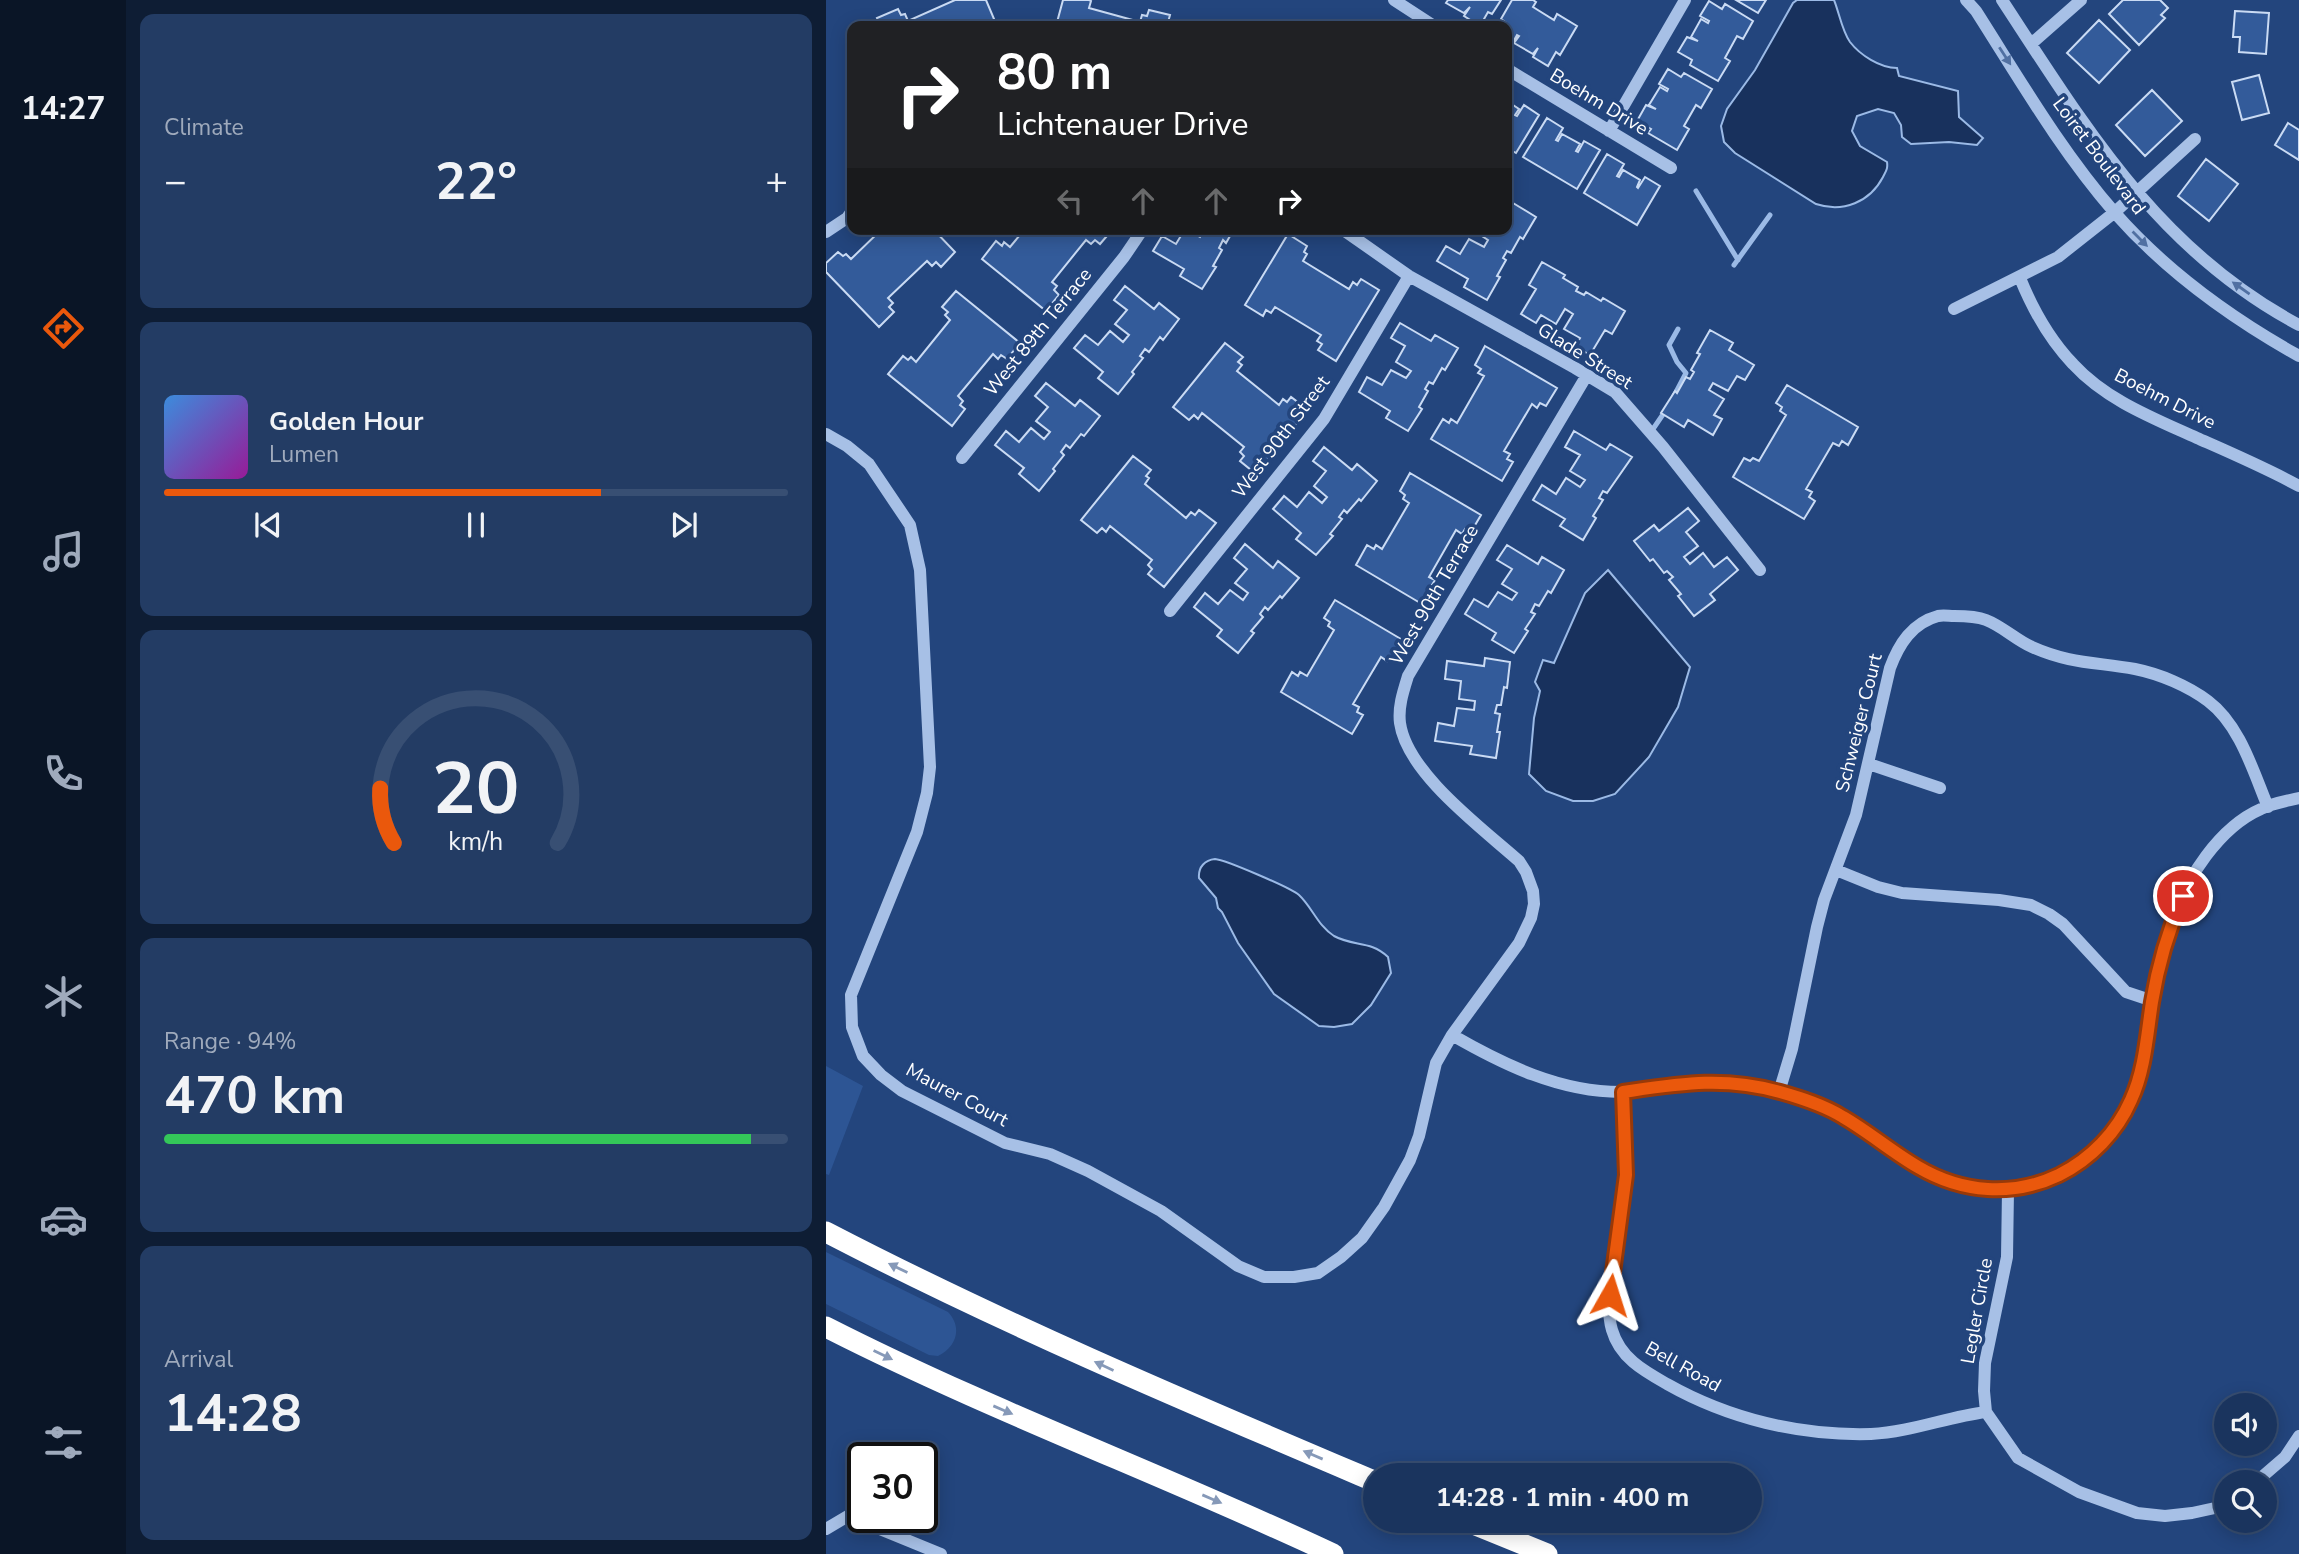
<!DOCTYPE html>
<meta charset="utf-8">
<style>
:root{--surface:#1a345e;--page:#233c64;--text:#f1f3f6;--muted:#9faabc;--line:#384f73;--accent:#ea580c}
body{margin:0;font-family:"Nunito Sans",sans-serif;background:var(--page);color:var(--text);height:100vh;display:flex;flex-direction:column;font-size:26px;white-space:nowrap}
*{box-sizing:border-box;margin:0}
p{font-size:23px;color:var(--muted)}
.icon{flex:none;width:38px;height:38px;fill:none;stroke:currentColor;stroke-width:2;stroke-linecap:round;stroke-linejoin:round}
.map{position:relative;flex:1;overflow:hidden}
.details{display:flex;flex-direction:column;gap:14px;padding:14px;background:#0e1d34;width:700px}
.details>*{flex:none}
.guide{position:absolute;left:21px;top:21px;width:665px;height:214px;border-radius:14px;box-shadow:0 4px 18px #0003,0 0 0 2px var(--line);background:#202124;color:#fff;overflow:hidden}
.buttons{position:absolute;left:1388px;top:1393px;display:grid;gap:14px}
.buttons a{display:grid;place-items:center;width:63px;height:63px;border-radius:50%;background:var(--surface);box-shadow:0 4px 18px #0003,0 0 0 2px var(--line);font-size:35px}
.speed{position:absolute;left:21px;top:1442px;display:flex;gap:14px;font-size:35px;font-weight:700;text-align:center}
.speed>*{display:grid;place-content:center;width:91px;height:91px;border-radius:50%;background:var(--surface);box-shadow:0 4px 18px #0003,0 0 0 2px var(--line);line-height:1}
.speed .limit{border:4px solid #111;border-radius:10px;background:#fff;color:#111}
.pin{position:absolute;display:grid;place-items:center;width:60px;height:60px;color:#fff;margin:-30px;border:4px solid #fff;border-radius:50%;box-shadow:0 2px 7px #0007}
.me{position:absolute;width:77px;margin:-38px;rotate:6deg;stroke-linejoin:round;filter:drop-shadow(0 0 5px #0008)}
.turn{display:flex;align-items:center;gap:24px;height:147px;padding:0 35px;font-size:32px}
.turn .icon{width:91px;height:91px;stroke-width:2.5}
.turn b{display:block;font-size:49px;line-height:60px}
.lanes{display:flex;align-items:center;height:66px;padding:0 35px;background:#0003;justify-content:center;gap:35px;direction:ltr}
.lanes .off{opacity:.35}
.big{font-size:52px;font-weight:700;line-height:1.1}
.details .card{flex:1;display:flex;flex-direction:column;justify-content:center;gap:10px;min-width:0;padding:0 24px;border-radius:14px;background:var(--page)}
.details .dial{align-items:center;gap:0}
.dial svg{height:182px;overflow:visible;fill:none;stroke:var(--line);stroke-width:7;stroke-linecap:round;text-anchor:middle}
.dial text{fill:var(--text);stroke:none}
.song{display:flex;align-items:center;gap:21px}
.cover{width:84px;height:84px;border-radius:10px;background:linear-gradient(135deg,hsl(210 70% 55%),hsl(300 70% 35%))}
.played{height:7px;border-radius:4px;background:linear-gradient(90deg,var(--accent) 70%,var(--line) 70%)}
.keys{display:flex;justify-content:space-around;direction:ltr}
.heat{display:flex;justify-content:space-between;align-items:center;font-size:38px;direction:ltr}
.charge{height:10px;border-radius:5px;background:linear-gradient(90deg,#34c759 94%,var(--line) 0)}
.trip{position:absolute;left:537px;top:1463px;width:399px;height:70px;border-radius:35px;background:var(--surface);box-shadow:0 4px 18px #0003,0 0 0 2px var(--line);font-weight:700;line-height:70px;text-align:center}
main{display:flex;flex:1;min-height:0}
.menu{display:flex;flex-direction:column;width:126px;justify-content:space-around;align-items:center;background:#0a1526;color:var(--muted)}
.menu .icon{width:49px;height:49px}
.menu .current{color:var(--accent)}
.menu b{font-size:32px;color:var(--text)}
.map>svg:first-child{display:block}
.green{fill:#2d5594}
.water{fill:#18315d;stroke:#9bbae6;stroke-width:2}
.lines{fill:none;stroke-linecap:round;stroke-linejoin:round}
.stream{stroke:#9bbae6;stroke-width:5}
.building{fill:#335b9a;stroke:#cadbf4;stroke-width:2}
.minor{stroke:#a7c0e6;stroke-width:12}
.highway{stroke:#fff;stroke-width:21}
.oneway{fill:#5170a2}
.oneway2{fill:#8699b8}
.route-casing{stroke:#983908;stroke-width:18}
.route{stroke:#ea580c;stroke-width:12}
.labels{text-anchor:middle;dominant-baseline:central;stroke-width:7;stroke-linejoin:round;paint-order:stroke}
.street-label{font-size:19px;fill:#fff;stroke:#23457d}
</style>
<main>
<nav class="menu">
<b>14:27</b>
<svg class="icon current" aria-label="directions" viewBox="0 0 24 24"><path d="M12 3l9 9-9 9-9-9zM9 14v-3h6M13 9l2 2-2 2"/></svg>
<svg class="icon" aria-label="music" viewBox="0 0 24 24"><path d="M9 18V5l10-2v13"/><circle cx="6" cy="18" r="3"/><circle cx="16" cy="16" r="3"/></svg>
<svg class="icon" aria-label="phone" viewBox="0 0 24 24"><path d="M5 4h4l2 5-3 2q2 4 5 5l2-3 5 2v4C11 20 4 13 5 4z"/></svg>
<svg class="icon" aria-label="climate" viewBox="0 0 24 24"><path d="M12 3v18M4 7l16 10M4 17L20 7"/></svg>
<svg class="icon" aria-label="car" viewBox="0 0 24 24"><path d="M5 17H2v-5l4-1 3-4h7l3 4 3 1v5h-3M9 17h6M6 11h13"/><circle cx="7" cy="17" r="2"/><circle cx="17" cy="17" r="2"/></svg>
<svg class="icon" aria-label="filters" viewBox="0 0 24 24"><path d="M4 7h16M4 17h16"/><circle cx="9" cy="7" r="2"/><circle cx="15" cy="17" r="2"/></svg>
</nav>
<section class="details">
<div class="card"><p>Climate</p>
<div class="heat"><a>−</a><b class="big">22°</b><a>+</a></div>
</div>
<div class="card">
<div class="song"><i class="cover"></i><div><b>Golden Hour</b><p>Lumen</p></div></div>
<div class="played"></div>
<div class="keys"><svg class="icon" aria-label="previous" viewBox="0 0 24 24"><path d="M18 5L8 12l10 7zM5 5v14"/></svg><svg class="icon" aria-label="pause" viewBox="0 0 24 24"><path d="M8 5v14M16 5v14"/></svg><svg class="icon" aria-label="next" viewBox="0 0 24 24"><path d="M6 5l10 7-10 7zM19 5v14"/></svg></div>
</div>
<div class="card dial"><svg viewBox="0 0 100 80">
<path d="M14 69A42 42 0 1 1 86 69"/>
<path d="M14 69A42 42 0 0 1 8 45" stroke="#ea580c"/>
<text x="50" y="56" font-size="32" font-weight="700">20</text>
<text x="50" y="72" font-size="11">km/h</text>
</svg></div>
<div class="card"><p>Range · 94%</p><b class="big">470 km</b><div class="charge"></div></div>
<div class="card"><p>Arrival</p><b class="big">14:28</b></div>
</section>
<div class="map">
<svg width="1473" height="1554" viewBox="0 0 1473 1554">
<rect width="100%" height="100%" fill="#23457d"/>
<!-- green -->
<path class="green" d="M0,1066L37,1086L3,1175L0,1174Z
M0,1252L122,1312C137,1328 130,1347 112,1356L103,1355L0,1304Z"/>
<!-- water -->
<path class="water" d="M971,0H1008C1013,12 1016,31 1024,42C1034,55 1054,68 1071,68L1073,76L1132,91L1133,117L1157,138L1151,145L1123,142L1085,144L1076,137L1075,125L1068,113L1052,109L1031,116L1026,131L1034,146L1061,162C1062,169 1060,171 1057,177C1044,202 1017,213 990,204L909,153L898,142L895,126L901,109L929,70L967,3Z
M782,570L864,667L852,707L823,757L789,794L767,801H747L720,791L703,774L708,718L714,691L709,682L717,660L728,663L759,593Z
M389,859C400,860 465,888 473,895C486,907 492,926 508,936C528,947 544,940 562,957L565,973L545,1005L526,1024L508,1027L493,1026L448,994L412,943L396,912L392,908L390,898L373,878C372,867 379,860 389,859Z"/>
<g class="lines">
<!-- stream -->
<path class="stream" d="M870,191L912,260
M908,265L944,215
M848,396L860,373L851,362L843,345L852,329
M827,429L840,410"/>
</g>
<!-- building -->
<path class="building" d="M129,0H160L171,26H55L51,18L72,9L75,15L79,14L82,21Z
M237,0H263L265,1L263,8L314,22L316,15L321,16L323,10L344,15L341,26H230Z
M622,0H675L666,14L662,12L654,26L638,16L644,7L638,13L620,3Z
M686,0H707L710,2L707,7L728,20L731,14L751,26L734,55L730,52L722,66L707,57L712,48L707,54L688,43L693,36L691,35L686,44L681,41V26H676L679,22L675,19Z
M910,0H940L932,13Z
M1297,0H1334L1342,8L1335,15L1339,18L1313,45L1283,14Z
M883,1L896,9L899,4L927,21L917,39L911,36L899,58L904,61L892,81L864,65L866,60L852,52L861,37L872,41L865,37L875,19L882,23L883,21L874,16Z
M1409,11L1443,13L1440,54L1413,52L1414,37H1407Z
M1273,20L1304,50L1273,83L1241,53Z
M842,69L855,77L858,73L886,89L875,108L870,105L858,126L863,129L851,150L822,133L825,129L811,121L820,105L830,109L823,105L834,87L841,91L842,89L833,84Z
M1433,75L1443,113L1416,120L1406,82Z
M1326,90L1356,121L1319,156L1290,125Z
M681,101L693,109L689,115L691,116L698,105L713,115L690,153L681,148Z
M721,118L737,128L730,140L732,141L736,134L754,144L750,151L752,152L758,141L774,150L751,189L697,157Z
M1462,123L1473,130V160L1449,145Z
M781,154L798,164L791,176L793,177L797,170L814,180L811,187L812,188L819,177L834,186L811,225L758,193Z
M1380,159L1412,184L1383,221L1352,196Z
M687,203L710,217L697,239L694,237L685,253L681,251L677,258L680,260L671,276L674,277L661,300L638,287L642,279L611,261L620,246L634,254L643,239L658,247L662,240L648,231L649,229H681V209L683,210Z
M56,229H107L129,252L115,267L110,262L106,266L101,261L62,298L67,303L63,307L68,312L53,327L0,272V263L12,252L17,256L20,254L25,259Z
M199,229H287L274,244L269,240L265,244L260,240L226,282L231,286L228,290L233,295L220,311L156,259L170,241L176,246L178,242L184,247Z
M359,229L374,237L378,229H408L400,243L397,240L393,248L396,250L387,266L390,267L376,289L354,276L358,269L327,251L336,236L350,244Z
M462,234L481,246L478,252L481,254L477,261L523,289L527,282L531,285L535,279L553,290L510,361L492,350L496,344L491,341L495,335L449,307L445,313L440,310L437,316L419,305Z
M716,262L739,275L737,278L752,287L750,291L758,295L760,292L775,301L777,298L799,311L786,334L779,330L764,355L749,346L754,338L738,329L747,314L739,309L730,324L715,315L710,323L695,314L710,289L703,285Z
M299,286L328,309L333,303L353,319L337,340L334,337L323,352L319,349L314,356L317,358L306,372L308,374L292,394L272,378L277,372L248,348L259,335L272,345L284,331L297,342L303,335L289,324L301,310L288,300Z
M130,291L194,343L181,359L175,355L172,359L167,354L132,396L137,401L134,405L139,409L126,426L62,374L77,356L82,360L85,357L90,362L124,320L119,315L122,312L116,307Z
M574,323L605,341L609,335L632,348L619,370L616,368L607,384L603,382L599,389L602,391L593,407L596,409L582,431L560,418L564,411L533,392L541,377L556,385L565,370L580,378L585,371L570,362L579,346L565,338Z
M884,330L907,343L903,350L928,365L919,380L911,376L902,391L887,383L883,390L898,399L888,415L896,419L887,435L862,420L858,427L835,413L849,391L851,393L860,377L864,379L868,372L865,370L874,354L871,353Z
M399,343L417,357L412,362L416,365L411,371L453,405L457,399L461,402L465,397L482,410L430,474L414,461L418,456L414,452L418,447L376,413L372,419L368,415L363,420L347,407Z
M659,346L731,388L720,406L714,403L711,408L706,404L678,451L684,454L681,459L687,462L676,481L605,439L617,419L623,423L625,419L631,423L658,376L652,373L655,369L649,365Z
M220,383L249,406L254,400L274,416L258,436L255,434L244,448L240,445L235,452L238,455L227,469L229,471L213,491L193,474L198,468L169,445L180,431L193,442L205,428L218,439L224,432L210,421L222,407L209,396Z
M961,385L1032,427L1022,445L1016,441L1013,446L1007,443L980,489L986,492L983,497L989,501L978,519L907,477L918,458L924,461L927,458L933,461L960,415L954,411L956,407L950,403Z
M748,431L780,450L784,444L806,457L781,493L777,491L773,498L777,500L767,516L770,518L757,540L734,526L739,519L707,500L716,485L730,494L740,478L754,487L759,480L744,471L754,455L739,447Z
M498,447L526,470L531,464L551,481L535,501L533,499L521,513L518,510L513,517L516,519L504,534L507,536L490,555L470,539L475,533L447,509L458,496L471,507L483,492L496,503L501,497L488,486L500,471L487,461Z
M307,456L325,470L320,476L323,478L319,484L360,518L365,512L369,515L373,510L390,523L338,587L322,574L326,569L322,565L326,560L284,526L280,532L276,528L271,533L255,520Z
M584,473L655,515L645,532L639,529L636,534L630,530L603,577L609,580L606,585L612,589L601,607L530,565L541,545L548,549L550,545L556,549L583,503L577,499L579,495L574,491Z
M862,508L873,521L860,532L872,546L858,557L864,564L877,553L888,567L901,557L912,570L884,594L889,600L868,616L852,596L855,594L843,580L847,577L841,571L838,573L827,559L824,561L808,541L828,525L833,531Z
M419,544L447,568L452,561L473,578L456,598L454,596L442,610L439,607L434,614L437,617L425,631L428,633L412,653L391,636L396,630L368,607L379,593L392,604L404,590L417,600L422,593L409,583L421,569L408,558Z
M681,545L712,564L716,557L738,570L725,593L722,591L713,606L709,604L705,612L709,614L699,629L702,631L688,653L666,640L670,633L639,614L648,599L662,607L672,592L686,600L691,593L676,584L686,569L671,560Z
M509,600L580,642L570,659L564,656L561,661L555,657L527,704L533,707L531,712L537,715L526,734L455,692L466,672L472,676L474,672L481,676L508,630L502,626L504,622L498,618Z
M659,658L684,662L681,688L678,687L675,705H671L669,713L674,714L671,732H674L670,758L644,754L646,746L609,741L612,723L628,726L631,708L648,710L649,701L633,699L635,681L619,679L621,661L658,666Z"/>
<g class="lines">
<!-- minor -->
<path class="minor" d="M568,0L608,26
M1140,0L1150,11C1194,80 1235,151 1289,213C1341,272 1405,318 1473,356
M1176,0C1260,128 1332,250 1473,325
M1205,44L1255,0
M681,69L845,168
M783,131L859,0
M516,229L583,276L749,368L789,392L837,447L934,570
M0,232L21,218L26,211
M1194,278C1207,310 1223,339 1247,364C1280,400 1327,418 1371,438C1405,453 1440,468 1473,486
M1128,309L1232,257L1289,212L1369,139
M0,434L21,446L43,464L84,525L94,570L104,767L101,793L91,832L25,995L26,1027L37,1056L55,1075L76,1091L179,1143L224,1154L262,1171L335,1211L412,1266L438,1277H468L492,1273L515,1257L536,1238L558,1207L584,1160L593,1136L610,1063L626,1035L693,943L705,918L708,904L707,891L700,872L693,861C656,828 581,773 574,723C572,707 577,692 582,676L761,375
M136,458L298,257L317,229
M344,611L498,419L583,276
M1043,764L1114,788
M1010,870L1052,887L1076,893L1173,900L1205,905L1223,914L1237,924L1300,992L1327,1001
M626,1035C678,1065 734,1092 795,1092C817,1092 840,1084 862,1082C891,1079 923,1084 952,1091C973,1097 995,1105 1015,1115C1060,1139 1095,1178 1148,1187C1179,1193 1207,1188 1235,1174C1318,1134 1316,1047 1332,970C1340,930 1356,888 1380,856C1395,836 1412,819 1435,809C1447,803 1461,801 1473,798
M797,1092C799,1120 803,1150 800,1177C796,1217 775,1294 786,1330C794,1358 818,1371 841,1384C903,1419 974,1436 1045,1434C1085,1432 1121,1417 1160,1412
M953,1092L966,1049L991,927L998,900L1030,815L1064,668C1073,644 1086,623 1112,616C1117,615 1123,616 1128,616C1138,616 1150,616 1160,620C1176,626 1190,640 1206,647C1244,664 1270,662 1309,669C1334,674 1362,686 1382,701C1414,725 1427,771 1442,807
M1182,1190L1181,1257L1159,1363L1158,1391L1160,1412L1192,1458L1253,1492L1311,1513L1339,1516L1366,1513L1389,1508L1400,1502
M1430,1482L1459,1457L1473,1436
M0,1529L22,1516L115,1554"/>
<!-- highway -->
<path class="highway" d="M0,1232C179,1325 364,1403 550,1482
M0,1327C165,1411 339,1475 507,1554
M640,1521L721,1554"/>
</g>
<!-- one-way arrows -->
<defs><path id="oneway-solid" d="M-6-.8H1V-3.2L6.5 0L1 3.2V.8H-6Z" transform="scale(1.75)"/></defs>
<g class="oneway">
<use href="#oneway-solid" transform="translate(1179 56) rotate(57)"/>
<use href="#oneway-solid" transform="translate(1314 239) rotate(45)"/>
<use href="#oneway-solid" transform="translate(1415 288) rotate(-145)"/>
</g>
<g class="oneway2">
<use href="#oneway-solid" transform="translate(72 1268) rotate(-154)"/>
<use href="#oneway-solid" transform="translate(57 1355) rotate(26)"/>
<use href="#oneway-solid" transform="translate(278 1366) rotate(-155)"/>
<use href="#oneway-solid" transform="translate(177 1410) rotate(23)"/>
<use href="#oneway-solid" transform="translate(487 1455) rotate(-157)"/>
<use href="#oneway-solid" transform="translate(386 1499) rotate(23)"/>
</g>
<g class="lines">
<!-- route casing -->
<g class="route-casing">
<path id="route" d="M784,1295L800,1175L797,1092C852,1084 897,1076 954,1092C975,1098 998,1105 1017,1117C1043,1132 1066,1152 1092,1167C1136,1193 1187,1197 1233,1175C1265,1159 1291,1132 1305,1100C1319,1070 1321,1034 1326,1002C1332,965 1342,931 1357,896"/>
</g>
<!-- route -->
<use href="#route" class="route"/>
</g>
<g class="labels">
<!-- street labels -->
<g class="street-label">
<text transform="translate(773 102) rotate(31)">Boehm Drive</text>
<text transform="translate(1273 156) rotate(53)">Loiret Boulevard</text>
<text transform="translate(212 332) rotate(-51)">West 89th Terrace</text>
<text transform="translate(759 356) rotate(32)">Glade Street</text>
<text transform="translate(1339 399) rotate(27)">Boehm Drive</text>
<text transform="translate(455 437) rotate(-53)">West 90th Street</text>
<text transform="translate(608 595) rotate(-60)">West 90th Terrace</text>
<text transform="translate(1033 723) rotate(-76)">Schweiger Court</text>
<text transform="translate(131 1095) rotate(28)">Maurer Court</text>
<text transform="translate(1151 1311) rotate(-80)">Legler Circle</text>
<text transform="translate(857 1367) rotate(29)">Bell Road</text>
</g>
</g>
</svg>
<div class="buttons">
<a><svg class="icon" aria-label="sound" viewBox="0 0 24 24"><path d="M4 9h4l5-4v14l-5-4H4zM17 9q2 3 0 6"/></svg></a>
<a><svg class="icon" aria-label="search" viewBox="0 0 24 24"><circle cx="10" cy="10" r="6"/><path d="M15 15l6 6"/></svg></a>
</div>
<div class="speed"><div class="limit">30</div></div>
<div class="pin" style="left:1357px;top:896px;background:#d93025"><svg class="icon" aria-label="arrive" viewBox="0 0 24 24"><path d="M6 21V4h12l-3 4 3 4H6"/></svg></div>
<svg class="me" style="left:784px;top:1295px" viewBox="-20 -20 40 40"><path d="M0-17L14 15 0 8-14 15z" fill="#ea580c" stroke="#fff" stroke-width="4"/></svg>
<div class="trip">14:28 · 1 min · 400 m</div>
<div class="guide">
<div class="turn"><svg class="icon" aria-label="right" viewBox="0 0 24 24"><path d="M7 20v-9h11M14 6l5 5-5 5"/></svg><div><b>80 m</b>Lichtenauer Drive</div></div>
<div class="lanes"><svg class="icon off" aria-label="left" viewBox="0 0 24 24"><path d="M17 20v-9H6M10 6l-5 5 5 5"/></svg><svg class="icon off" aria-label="ahead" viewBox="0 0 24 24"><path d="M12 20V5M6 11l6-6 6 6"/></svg><svg class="icon off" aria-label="ahead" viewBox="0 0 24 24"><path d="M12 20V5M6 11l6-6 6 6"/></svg><svg class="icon" aria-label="right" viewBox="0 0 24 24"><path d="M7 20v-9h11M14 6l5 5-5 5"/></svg></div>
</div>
</div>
</main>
